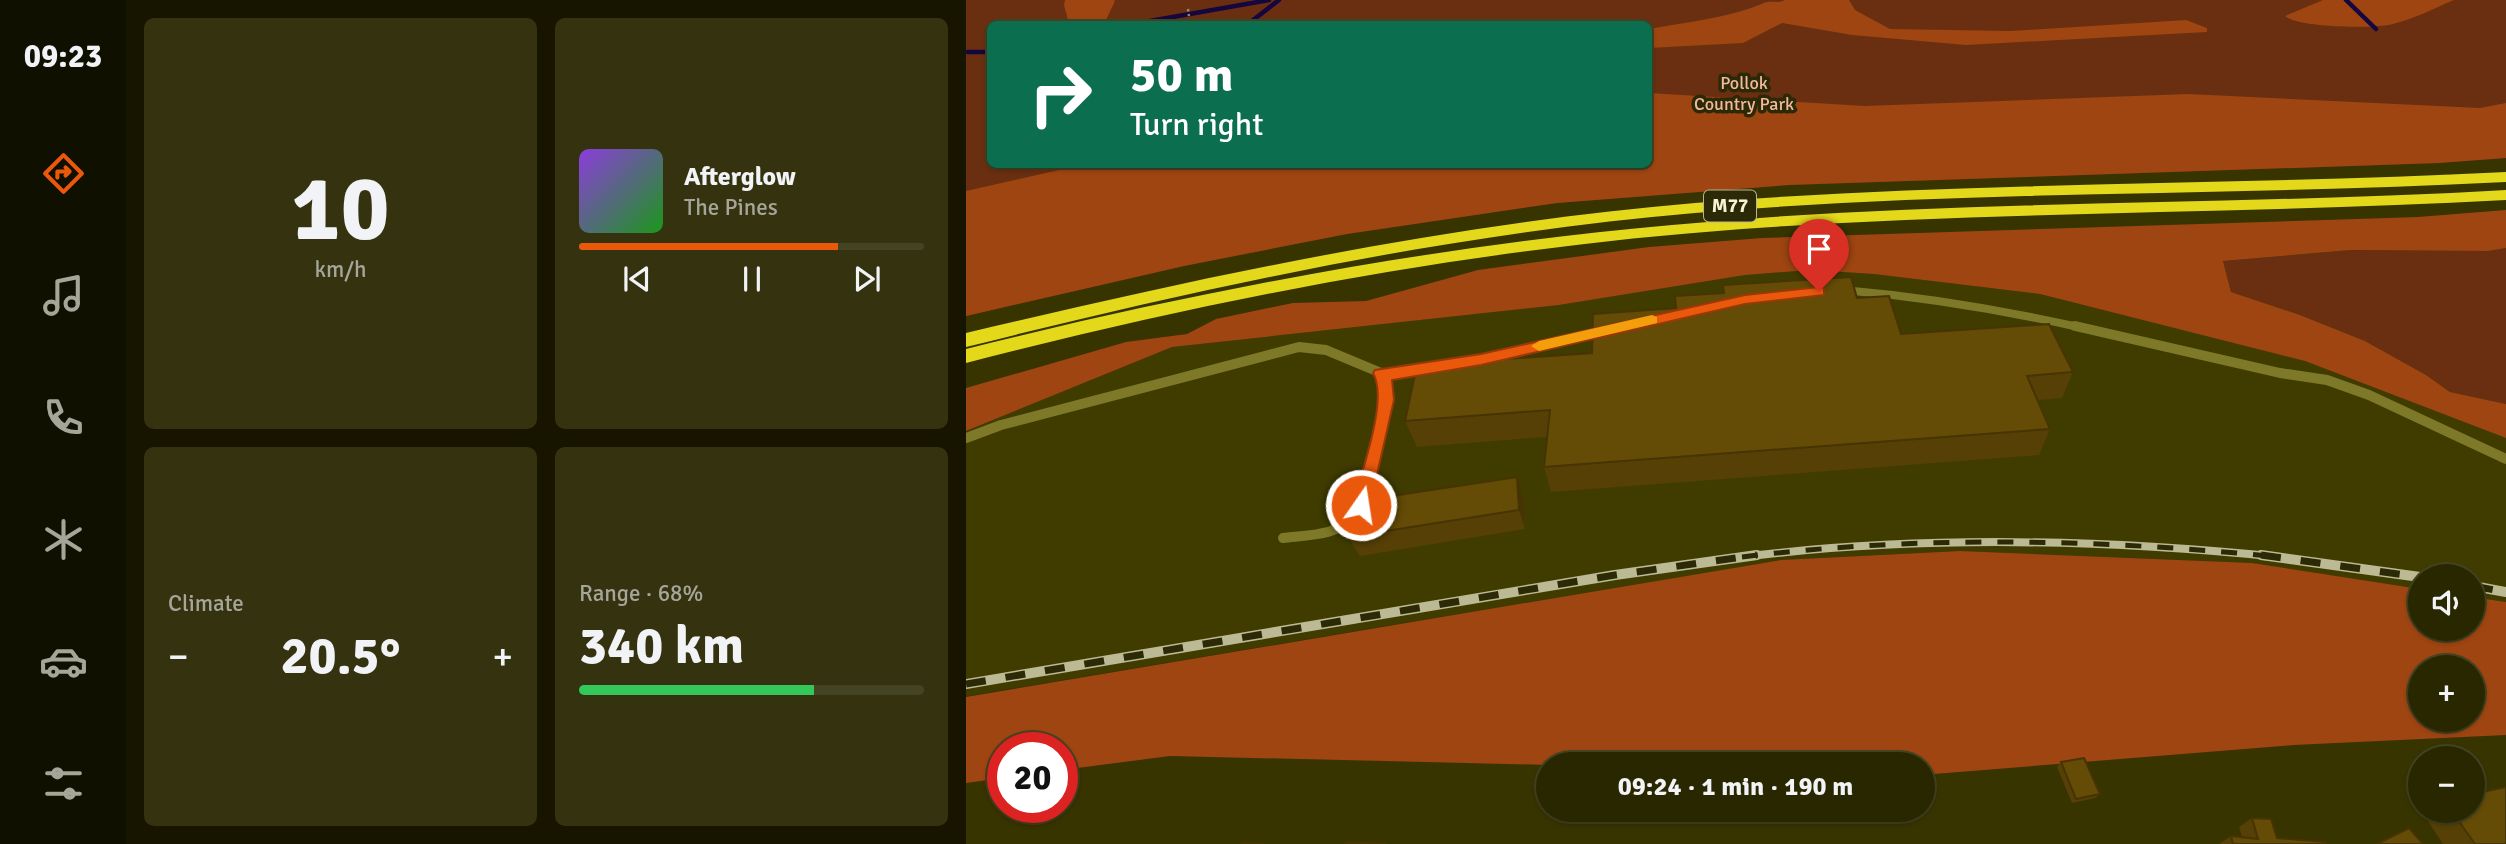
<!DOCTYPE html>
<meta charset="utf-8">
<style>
:root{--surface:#292700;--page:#35330f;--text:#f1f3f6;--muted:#a5a599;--line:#454422;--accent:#ea580c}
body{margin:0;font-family:Signika,sans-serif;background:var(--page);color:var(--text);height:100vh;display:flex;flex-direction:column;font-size:26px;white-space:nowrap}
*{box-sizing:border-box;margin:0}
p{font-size:23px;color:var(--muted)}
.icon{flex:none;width:38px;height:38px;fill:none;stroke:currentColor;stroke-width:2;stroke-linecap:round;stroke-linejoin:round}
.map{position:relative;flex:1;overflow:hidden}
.drawer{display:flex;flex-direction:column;gap:18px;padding:18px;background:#171500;width:840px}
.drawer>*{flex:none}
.top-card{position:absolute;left:21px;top:21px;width:665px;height:147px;border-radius:10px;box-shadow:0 2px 5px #0004,0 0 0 2px var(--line);background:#0b6e4f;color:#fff;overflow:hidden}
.controls{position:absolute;left:1442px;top:564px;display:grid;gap:14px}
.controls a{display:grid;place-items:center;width:77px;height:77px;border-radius:50%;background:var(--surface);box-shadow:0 2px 5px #0004,0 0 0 2px var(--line);font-size:35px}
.speed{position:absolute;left:21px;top:732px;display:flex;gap:14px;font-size:35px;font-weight:700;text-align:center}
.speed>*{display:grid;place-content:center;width:91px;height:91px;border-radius:50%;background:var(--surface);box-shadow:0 2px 5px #0004,0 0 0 2px var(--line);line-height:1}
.speed .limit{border:10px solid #d22;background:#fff;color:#111}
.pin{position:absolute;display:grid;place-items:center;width:60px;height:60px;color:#fff;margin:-72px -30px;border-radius:50% 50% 50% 0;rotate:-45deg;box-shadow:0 0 7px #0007}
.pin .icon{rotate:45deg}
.me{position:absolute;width:77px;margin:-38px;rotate:13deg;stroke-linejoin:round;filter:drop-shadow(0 0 5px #0008)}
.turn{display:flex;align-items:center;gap:24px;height:147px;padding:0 28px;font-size:32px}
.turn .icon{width:91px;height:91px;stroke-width:2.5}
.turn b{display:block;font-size:49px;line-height:60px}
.big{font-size:52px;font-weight:700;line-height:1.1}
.drawer .tile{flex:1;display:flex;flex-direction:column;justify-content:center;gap:10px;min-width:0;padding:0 24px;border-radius:10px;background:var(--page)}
.drawer .dial{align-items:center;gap:0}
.dial b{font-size:91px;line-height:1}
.song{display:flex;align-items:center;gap:21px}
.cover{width:84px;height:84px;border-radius:10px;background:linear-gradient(135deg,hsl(270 70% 55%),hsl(120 70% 35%))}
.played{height:7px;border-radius:4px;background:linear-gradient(90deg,var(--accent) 75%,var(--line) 75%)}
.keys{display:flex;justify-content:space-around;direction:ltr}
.heat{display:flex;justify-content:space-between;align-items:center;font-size:38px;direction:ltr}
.charge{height:10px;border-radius:5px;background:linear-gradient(90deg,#34c759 68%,var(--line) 0)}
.drawer .tiles{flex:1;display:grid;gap:18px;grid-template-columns:repeat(2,1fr)}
.trip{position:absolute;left:570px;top:752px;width:399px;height:70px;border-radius:35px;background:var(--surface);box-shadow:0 2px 5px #0004,0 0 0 2px var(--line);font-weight:700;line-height:70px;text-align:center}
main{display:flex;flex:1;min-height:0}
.tabs{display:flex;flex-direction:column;width:126px;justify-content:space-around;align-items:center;background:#101000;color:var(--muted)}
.tabs .icon{width:49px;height:49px}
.tabs .selected{color:var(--accent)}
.tabs b{font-size:32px;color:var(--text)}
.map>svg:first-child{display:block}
.built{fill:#403c00}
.green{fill:#692f10;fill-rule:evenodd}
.forest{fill:#9e4511;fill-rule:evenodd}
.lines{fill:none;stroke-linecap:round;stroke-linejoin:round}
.stream{stroke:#16063f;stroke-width:4.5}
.path{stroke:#918f64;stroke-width:2.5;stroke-dasharray:2.5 2.5;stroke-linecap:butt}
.service-far1{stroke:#7e7928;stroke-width:8}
.service{stroke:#7e7928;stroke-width:10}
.motorway{fill:#e4d81a;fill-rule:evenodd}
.rail-far1-casing{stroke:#bcba94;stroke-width:8}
.rail-casing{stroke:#bcba94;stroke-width:10}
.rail-far1{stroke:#2c2907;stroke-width:5;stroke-dasharray:16;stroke-linecap:butt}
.rail{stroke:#2c2907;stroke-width:7;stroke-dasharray:20;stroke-linecap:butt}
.wall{fill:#564005}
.shaded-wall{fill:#463404}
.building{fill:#644b06;stroke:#463404;stroke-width:2}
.route{fill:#ea580c;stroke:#983908;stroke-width:2}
.slow{fill:#f59e0b}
.labels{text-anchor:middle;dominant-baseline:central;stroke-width:7;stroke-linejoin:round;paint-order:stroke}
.far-park-label{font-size:18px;fill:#f3b89d;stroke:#2c2907}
.shield{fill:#2c2907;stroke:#b8b695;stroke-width:2}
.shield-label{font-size:19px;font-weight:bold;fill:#f4f3d2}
</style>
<main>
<nav class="tabs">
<b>09:23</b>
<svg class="icon selected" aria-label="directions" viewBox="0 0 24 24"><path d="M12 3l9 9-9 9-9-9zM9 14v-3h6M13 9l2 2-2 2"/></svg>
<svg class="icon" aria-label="music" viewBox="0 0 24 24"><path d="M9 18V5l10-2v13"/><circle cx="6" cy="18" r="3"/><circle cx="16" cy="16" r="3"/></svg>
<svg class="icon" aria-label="phone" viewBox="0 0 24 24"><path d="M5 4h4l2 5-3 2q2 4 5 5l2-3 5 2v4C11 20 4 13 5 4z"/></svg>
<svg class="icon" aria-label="climate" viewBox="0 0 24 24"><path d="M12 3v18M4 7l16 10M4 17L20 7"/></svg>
<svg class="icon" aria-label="car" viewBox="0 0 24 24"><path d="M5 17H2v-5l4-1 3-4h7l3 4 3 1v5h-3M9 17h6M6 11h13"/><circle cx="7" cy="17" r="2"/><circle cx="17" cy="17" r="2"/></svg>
<svg class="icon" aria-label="filters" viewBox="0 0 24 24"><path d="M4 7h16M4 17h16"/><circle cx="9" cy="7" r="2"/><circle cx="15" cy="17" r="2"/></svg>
</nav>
<section class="drawer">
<div class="tiles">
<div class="tile dial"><b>10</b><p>km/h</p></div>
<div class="tile">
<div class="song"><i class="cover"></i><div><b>Afterglow</b><p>The Pines</p></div></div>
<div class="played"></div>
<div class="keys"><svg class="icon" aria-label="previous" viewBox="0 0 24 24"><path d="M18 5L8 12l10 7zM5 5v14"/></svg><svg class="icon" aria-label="pause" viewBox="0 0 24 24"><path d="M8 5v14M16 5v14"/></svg><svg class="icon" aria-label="next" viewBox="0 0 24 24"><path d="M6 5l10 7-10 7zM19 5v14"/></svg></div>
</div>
<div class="tile"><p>Climate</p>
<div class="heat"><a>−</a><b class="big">20.5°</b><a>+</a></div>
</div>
<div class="tile"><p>Range · 68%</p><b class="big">340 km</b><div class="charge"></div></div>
</div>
</section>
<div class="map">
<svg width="1540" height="844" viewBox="0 0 1540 844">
<rect width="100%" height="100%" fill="#373400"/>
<!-- built -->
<path class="built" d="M844,270L908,274L1074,294L1339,361L1540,438V602L1507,597V576H1454V589L1286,563L994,551L815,560L0,696V431L206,347L593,305L779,275Z"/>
<!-- green -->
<path class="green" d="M0,0H1540V158L1473,163L823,185L591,203L381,234L218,266L0,316ZM24,24H682V164H24Z
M1540,248V404L1484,392L1460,375L1399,341L1334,315L1265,292L1257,261L1385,250L1522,251Z"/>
<!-- forest -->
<path class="forest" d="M99,0H148L149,1L138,24H103L98,5Z
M819,0H883L889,10L924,29L1044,31L1220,20L1241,28V32L1000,45L886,35L816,23L777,43L683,48V29C721,22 762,18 798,3C806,0 812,4 819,0Z
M1357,0H1488C1469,8 1448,19 1427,24C1409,29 1331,28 1319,16Z
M683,93L899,106L1222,94L1514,108L1540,103V158L1473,163L823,185L591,203L381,234L218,266L0,316V191L119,164H682Z
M1540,210V248L1522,251L1385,250L1257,261L1265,292L1334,315L1399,341L1460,375L1484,392L1540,404V438L1339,361L1074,294L908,274L844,270L779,275L593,305L206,347L0,431V388L160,342L221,334L250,319L327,303L400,301L512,270L683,247L796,238L1452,217Z
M994,551L1286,563L1454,589V628H1507V597L1540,602V735L1328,745L968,774L957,773V765H585L204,756L96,770V747H37V778L0,783V697L815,560ZM1454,667H1507V719H1454Z"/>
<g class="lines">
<!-- stream -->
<path class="stream" d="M1380,0L1410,29
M167,24L303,0
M282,24L313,0
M2,52H24"/>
<!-- path -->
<path class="path" d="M222,9L223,16"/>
<!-- service-far1 -->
<path class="service-far1" d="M877,290C958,297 1037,310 1117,328"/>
<!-- service -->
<path class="service" d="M1109,326L1314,373L1361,380L1403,395L1540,459
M496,363L638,331
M0,438L35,425L333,347L360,350L420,375L460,369
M317,538C343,535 372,536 391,515L421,400L420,381L415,374"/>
<!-- motorway -->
<path class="motorway" d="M1540,172V182C1270,196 998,190 729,213C482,234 240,287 0,347V333C240,276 482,224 729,203C999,181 1270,186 1540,172Z
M1540,190V200C1285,214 1030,211 776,229C514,248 253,297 0,363V349C231,291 468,246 706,225C983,199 1262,206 1540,190Z"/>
<!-- rail-far1 casing -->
<g class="rail-far1-casing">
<path id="rail-far1" d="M776,557C954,535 1134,539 1313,557"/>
</g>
<!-- rail casing -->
<g class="rail-casing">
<path id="rail" d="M1295,555L1454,577
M1507,586L1540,592
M0,684L649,575L791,555"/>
</g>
<!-- rail-far1 -->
<use href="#rail-far1" class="rail-far1"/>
<!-- rail -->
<use href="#rail" class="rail"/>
</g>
<!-- wall -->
<path class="wall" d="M757,285L891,298L935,334L1107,372L1096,398L1071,400L1084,429L1073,455L585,492L578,467L581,437L451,447L439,421L626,353L710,308L757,293Z
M557,496L559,529L394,556L382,537Z
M1095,762L1134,794L1129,798L1106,803L1091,767Z
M1460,810H1507L1540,844H1477L1456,812Z
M1286,818L1311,838L1360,844H1253L1265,836L1276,837L1273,827Z"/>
<!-- shaded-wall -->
<path class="shaded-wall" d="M551,477L557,496L559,529L553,510Z"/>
<!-- building -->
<path class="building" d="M885,277L891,298L923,296L935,334L1083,324L1107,372L1061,376L1084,429L578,467L584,410L439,421L451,365L626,353L627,314L710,308L709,296L758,293L757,285Z
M551,477L553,510L382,537L386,502Z
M1118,758L1134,794L1110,799L1095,762Z
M1540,787V844H1509L1485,810H1507V794Z
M1286,818L1305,819L1311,838L1359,842L1360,844H1267L1265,836L1292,839Z
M1443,828L1457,844H1411Z
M380,842L421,844H379Z
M276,843L298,844H275Z"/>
<!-- route -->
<path class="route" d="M853,287L858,288V295L779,304L515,365L426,380L428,400L404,505L401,510H389L387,505C394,475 423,400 407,373L409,370L515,354L779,295Z"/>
<!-- slow -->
<path class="slow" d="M686,315L691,317V323L573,351L565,346L573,341Z"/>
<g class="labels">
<!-- far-park labels -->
<g class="far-park-label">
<text x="778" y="83">Pollok<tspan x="778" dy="21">Country Park</tspan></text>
</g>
<!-- shield labels -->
<rect class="shield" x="738" y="190.5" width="52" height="31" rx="5"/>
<g class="shield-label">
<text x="764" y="206">M77</text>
</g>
</g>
</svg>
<div class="controls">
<a><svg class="icon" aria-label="sound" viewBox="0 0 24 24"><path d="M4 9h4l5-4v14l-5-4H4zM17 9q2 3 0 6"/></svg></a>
<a>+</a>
<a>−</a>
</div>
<div class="speed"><div class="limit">20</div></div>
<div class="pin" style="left:853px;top:291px;background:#d93025"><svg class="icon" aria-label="arrive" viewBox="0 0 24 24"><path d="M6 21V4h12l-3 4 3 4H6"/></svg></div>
<svg class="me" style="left:395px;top:505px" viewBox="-20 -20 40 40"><circle r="17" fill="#ea580c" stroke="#fff" stroke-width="3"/><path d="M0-11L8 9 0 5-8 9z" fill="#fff"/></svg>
<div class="trip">09:24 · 1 min · 190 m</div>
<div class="top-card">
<div class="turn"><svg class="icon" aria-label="right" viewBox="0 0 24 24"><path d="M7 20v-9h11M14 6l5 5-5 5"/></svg><div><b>50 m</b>Turn right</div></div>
</div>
</div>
</main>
